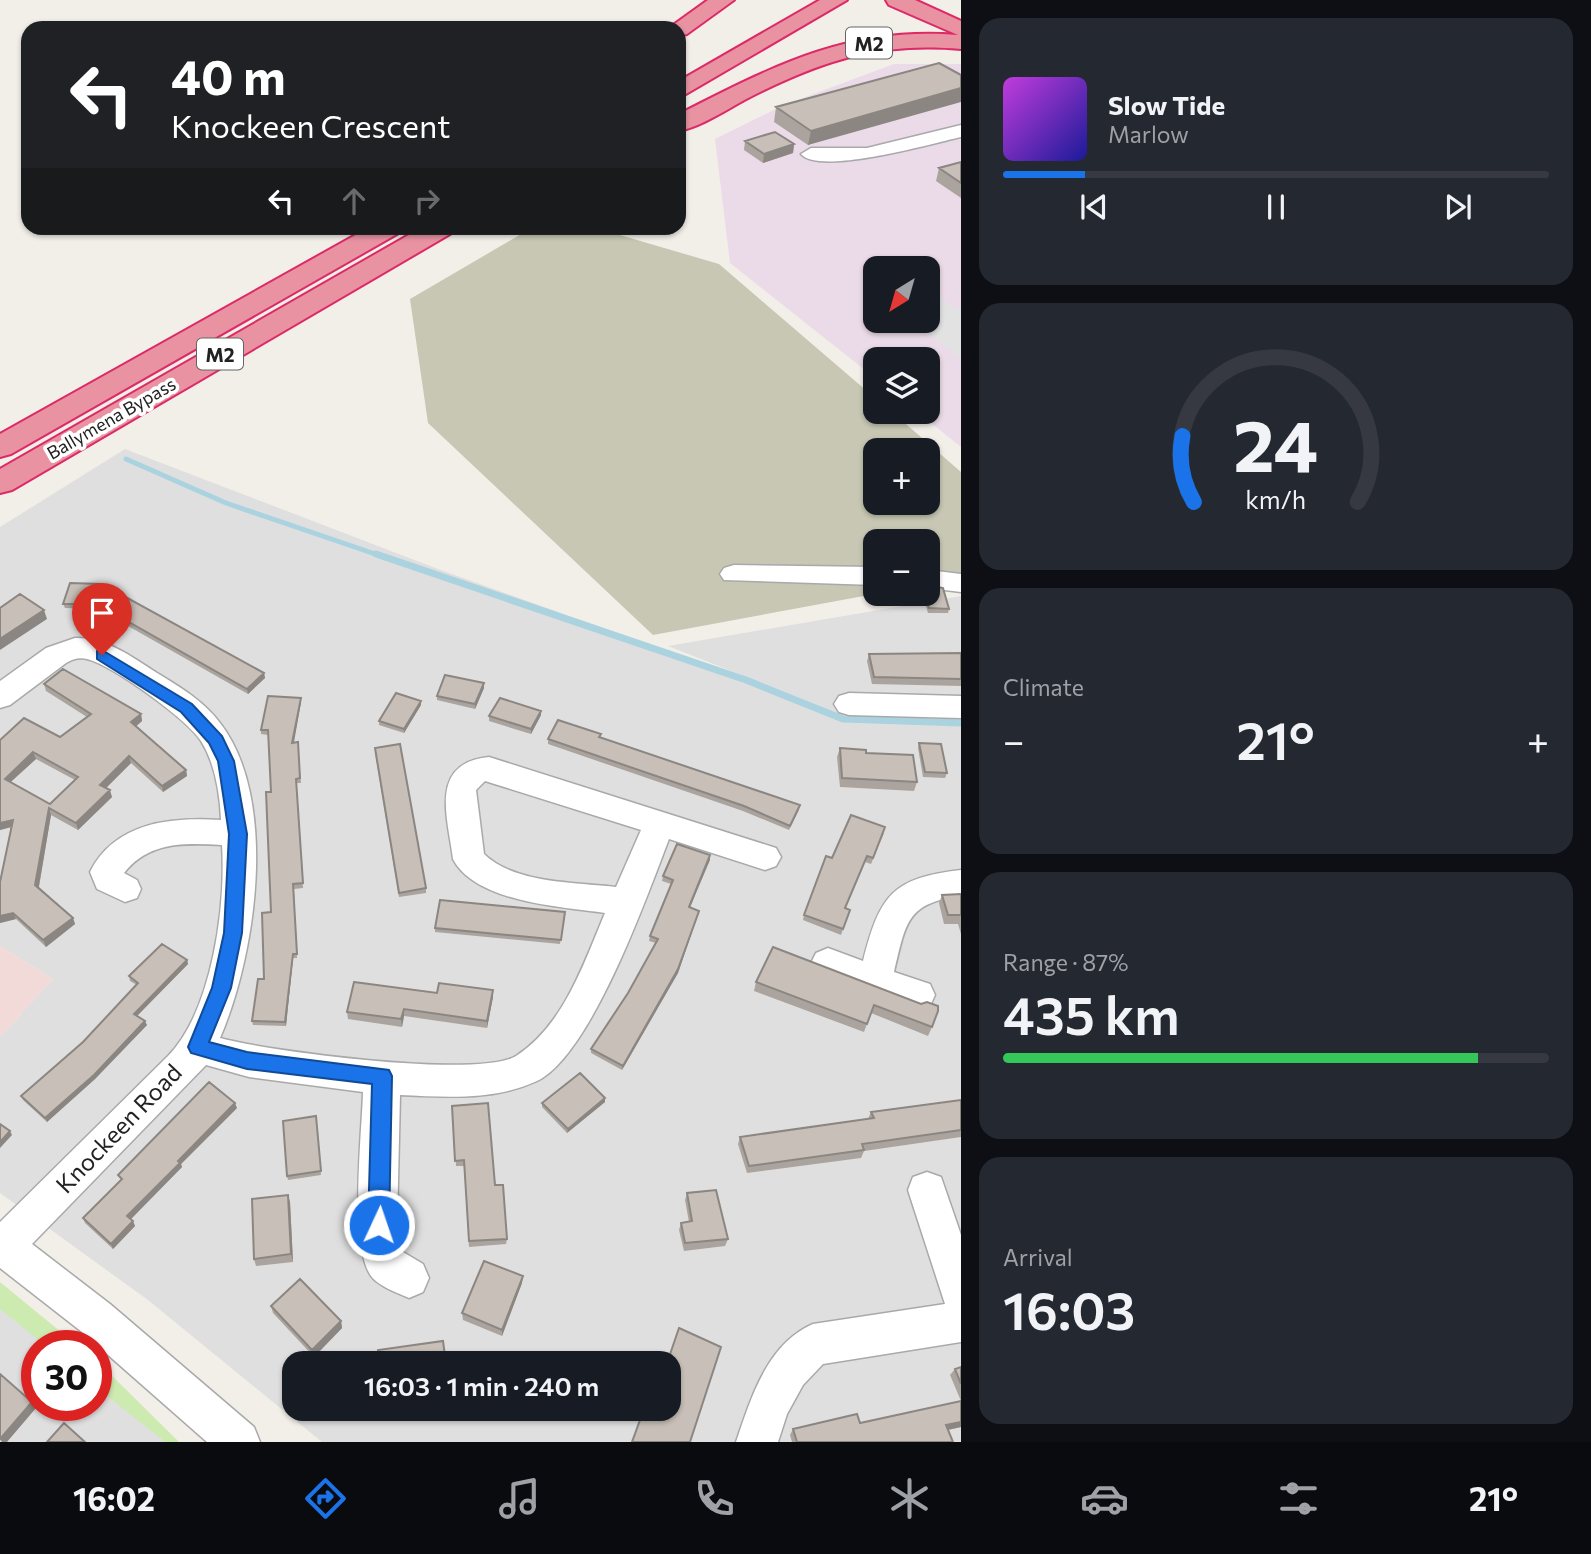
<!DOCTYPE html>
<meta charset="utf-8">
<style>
:root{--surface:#171b24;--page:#242831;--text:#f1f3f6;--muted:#9ea1a6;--line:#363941;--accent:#1a73e8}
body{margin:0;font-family:Commissioner,sans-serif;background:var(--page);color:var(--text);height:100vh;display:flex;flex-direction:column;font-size:26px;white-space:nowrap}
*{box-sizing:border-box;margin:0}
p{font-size:23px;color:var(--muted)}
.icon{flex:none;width:38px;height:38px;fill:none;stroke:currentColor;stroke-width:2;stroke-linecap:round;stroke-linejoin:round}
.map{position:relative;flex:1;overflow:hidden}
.drawer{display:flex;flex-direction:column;gap:18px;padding:18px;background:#0d0f14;width:630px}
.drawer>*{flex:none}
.banner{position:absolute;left:21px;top:21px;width:665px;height:214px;border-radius:21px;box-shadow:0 2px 5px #0004;background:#202124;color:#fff;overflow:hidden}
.needle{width:46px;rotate:217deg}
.buttons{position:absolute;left:863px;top:256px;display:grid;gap:14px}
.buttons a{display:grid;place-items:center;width:77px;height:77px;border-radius:14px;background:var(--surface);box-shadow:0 2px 5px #0004;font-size:35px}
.speed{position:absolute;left:21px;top:1330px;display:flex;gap:14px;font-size:35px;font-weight:700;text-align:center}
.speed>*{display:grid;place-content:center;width:91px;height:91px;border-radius:50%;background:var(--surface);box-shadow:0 2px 5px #0004;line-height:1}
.speed .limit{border:10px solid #d22;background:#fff;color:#111}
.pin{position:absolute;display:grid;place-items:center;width:60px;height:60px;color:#fff;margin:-72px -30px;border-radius:50% 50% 50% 0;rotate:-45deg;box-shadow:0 0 7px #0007}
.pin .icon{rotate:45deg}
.me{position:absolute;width:77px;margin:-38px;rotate:3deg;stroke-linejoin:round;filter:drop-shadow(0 0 5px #0008)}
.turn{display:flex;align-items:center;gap:24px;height:147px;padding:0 35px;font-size:32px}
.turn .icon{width:91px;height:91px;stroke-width:2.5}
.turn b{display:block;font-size:49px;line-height:60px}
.lanes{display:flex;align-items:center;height:66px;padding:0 35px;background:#0003;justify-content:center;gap:35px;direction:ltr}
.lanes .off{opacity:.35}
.big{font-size:52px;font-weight:600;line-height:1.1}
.drawer .tile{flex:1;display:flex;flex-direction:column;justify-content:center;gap:10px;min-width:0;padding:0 24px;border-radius:21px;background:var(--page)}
.drawer .dial{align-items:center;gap:0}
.dial svg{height:182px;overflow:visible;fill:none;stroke:var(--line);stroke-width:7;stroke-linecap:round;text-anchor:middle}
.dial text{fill:var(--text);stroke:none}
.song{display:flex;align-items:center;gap:21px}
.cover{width:84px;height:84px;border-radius:10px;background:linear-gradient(135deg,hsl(290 70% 55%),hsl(240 70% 35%))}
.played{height:7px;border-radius:4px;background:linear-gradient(90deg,var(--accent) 15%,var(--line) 15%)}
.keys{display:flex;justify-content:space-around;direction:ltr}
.heat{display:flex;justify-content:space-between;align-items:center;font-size:38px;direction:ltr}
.charge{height:10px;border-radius:5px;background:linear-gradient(90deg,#34c759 87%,var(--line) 0)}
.trip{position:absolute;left:282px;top:1351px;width:399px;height:70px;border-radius:21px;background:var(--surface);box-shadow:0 2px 5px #0004;font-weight:600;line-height:70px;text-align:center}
.menu{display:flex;height:112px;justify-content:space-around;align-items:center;background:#090b0e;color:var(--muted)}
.menu .icon{width:49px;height:49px}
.menu .active{color:var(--accent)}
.menu b{font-size:32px;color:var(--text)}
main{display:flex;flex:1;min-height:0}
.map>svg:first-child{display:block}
.residential{fill:#e0dfdf;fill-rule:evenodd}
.commercial{fill:#f2dad9}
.industrial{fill:#ebdbe8;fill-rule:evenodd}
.construction{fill:#c7c7b4;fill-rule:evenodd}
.grass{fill:#cdebb0}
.parking{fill:#e2e2e2}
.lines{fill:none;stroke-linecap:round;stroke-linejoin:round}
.stream-far1{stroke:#aad3df;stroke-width:5}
.stream{stroke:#aad3df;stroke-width:7}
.minor-casing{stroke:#a9a9a9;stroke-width:3}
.highway-casing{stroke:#dc2a67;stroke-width:4}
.minor{fill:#fff;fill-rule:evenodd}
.highway{fill:#e892a2;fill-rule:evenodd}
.wall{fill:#aba49e;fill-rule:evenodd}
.shaded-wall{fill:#8b8681}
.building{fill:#c7bfb8;stroke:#8b8681;stroke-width:2;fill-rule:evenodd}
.route{fill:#1a73e8;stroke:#114b97;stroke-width:2}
.labels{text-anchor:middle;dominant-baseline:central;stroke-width:7;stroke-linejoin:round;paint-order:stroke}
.far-street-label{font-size:18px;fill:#222;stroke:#fff}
.shield{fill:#fff;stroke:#646464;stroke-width:2}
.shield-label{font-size:19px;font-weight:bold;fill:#222}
.near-street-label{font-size:24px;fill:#222;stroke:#fff}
</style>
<main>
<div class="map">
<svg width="961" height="1442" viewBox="0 0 961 1442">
<rect width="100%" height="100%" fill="#f2efe9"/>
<!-- residential -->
<path class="residential" d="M125,449L438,569L820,706L668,646L961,596V1442H322L148,1300L0,1193V1037L53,979L0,946V527ZM294,1363H668V1409H294Z
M0,1300L54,1346H37V1405H96V1383L165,1442H0Z"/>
<!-- commercial -->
<path class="commercial" d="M0,946L53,979L0,1037Z"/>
<!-- industrial -->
<path class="industrial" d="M894,64H961V447L916,411H928V359H875V378L730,263L715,139L784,105ZM875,268H928V320H875Z"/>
<!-- construction -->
<path class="construction" d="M574,228H596L719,264L875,398V411H891L961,472V578L928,584V541H875V593H880L653,635L428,423L410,299L523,233ZM875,450H928V502H875Z"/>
<!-- grass -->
<path class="grass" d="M0,1282L78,1346H46L0,1309Z
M96,1360L179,1442H165L96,1387Z"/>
<!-- parking -->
<path class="parking" d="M928,291L961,311V358L910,320H928Z"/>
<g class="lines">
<!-- stream-far1 -->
<path class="stream-far1" d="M126,459L226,503L381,556"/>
<!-- stream -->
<path class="stream" d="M376,554L746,680L843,719L961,723"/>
<!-- minor casing -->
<g class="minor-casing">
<path id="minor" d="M961,125V137C934,143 819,176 801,154L811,148H867Z
M734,565L875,567V585L724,580L720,574L724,568Z
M928,570L961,574V592L928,588Z
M75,638C106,637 132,657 157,673C180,687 204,701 220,723C279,799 256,955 220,1038C267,1051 478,1079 516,1056C564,1025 584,963 605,913C561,907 475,902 453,859C448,818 428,763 489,757L776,848L781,857L776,866L765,870L669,839C647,896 591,1055 537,1081C494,1101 446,1097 400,1095L397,1225L403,1252L423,1264L429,1278L423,1292L409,1298C398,1293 378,1286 371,1276C349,1244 362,1133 363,1092L249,1077L206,1065L32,1244L110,1304L254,1427L260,1442H207L82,1332L0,1268V1222L168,1056C212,1011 226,907 222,845C186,843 149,841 124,873L137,880L141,889L137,898L125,902L97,889L90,872C115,822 171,817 221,820C220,795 215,763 201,741C187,719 112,665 87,659C79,657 73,659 66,663L10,705L0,708V681L46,648ZM485,781L641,830L616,887C576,882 515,884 484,854L476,790Z
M849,693L961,696V718L849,715L839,712L834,704L839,696Z
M961,870V896C906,903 906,923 894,972L930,984L935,995L930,1006L918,1010L816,973L811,963L816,953L828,948L863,961C880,895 892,878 961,870Z
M927,1172L941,1177L961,1235V1342L823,1364L803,1385L787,1414L778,1442H736C751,1398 767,1344 813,1324L945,1304L908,1190L913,1177Z"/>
</g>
<!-- highway casing -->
<g class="highway-casing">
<path id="highway" d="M708,0H734L687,34L679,36V28H669Z
M820,0H847L679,98V81Z
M886,0H915L961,21V49C882,42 826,59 756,94C731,106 706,125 679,131V114C774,66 848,26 958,35L889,5Z
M368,228H400L397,234L11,454L0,457V434Z
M421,228H453L450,234L12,490L0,493V469Z"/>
</g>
<!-- minor -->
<use href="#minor" class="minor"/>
<!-- highway -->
<use href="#highway" class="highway"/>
</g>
<!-- wall -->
<path class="wall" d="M961,75L808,145L774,122L776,107Z
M745,141L794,144L793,153L763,163L744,150Z
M961,162V198L936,181L939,168Z
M70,583L264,673L265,678L248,694L98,609L65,608L63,604Z
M922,593H928L949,609L948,613H928Z
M961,653V686L872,684L867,661L869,654Z
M44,684L141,714L142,721L136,726L186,770L187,776L163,792L131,763L106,788L112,797L78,830L51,815L39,887L73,918L75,924L46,947L16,919L0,923V882L11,827L0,830V740L60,737L87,717L46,691ZM36,759L75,780L50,804L11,782Z
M484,688L475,709L437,700V696Z
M301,698V702L293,743L298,742L301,783H296L303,888L294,889L297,958H293L286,1026L253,1025L252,1021L264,979L271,912V792L268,735L261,734V730Z
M421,705L404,733L379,725V721Z
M541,711V715L531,734L489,721V716Z
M600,738L799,810L789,830L743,811L548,744V739Z
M919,743L947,773L945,778L923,777L918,748Z
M840,748L866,753L917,782L914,791L840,787L837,757Z
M375,753L426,888V893L399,897Z
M884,833L871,864L865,862L845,909L850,910L841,935L803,920L804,915L832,858Z
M710,855L690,908L699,911L678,973L622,1070L591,1053V1049L628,993L656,943L649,941L650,936L671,884L662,881L663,876Z
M961,894V934L958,924H944L939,903L942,895Z
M565,912L560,944L435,932V928Z
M773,947L932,1027L928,1036L871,1013L864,1032L754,991L756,982Z
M187,960L188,964L137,1016L147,1025L95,1079L47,1122L23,1100L21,1096L83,1042L137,985L130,981L129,976Z
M437,993L493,997L487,1028L404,1016L402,1027L348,1019L347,1012Z
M961,1100V1137L864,1151L861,1158L747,1173L738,1144L740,1137L868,1119L871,1112Z
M605,1102L567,1133L542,1107V1103Z
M452,1106L495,1185L507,1239L506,1244L469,1247L464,1166H456Z
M237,1108L181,1164L182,1167L131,1219L135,1226L113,1249L85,1223L83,1218L121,1180L118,1175Z
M316,1116L321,1175L288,1180L287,1176Z
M687,1193L728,1239L725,1246L684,1251L679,1230L681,1223L689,1222L685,1200Z
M290,1202L293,1262L256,1266L254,1259Z
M522,1283L502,1336L463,1320L462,1313Z
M271,1306L341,1321L342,1328L314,1357L273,1313Z
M961,1367V1427L948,1430L953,1442H792L790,1435L793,1429L860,1423L961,1401L950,1375L955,1369Z"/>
<!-- shaded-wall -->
<path class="shaded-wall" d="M961,88V102L808,145L811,131Z
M794,144L793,153L763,163L764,154Z
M44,610L47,619L0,650V639Z
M264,673L265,678L248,694L247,689Z
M484,683V688L475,709V704Z
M301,698V702L293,748L292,743Z
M421,701V705L404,733V729Z
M541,711V715L531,734V729Z
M141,714L142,721L133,729L131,722Z
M33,752L36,759L7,785L5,779Z
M129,756L131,763L102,792L100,785Z
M186,770L187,776L163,792L162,786Z
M110,790L112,797L78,830L76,823Z
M49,808L51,815L38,891L35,885Z
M13,820L15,826L0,830V823Z
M710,855V860L688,912L689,907Z
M699,911L678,973L622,1070L623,1066Z
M13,913L16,919L0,923V916Z
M73,918L75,924L46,947L43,940Z
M293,954V958L286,1026L285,1022Z
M187,960L188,964L135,1018L134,1014Z
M493,990V997L487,1028V1021Z
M404,1009V1016L402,1027L401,1019Z
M145,1021L147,1025L95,1079L47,1122L45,1118Z
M605,1098V1102L567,1133L568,1129Z
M235,1103L237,1108L181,1164L182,1167L129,1221L127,1216L178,1161Z
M10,1131L12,1135L0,1148V1142Z
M288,1195L290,1202L293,1262L291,1254Z
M133,1221L135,1226L113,1249L111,1244Z
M523,1276L522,1283L502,1336V1330Z
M341,1321L342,1328L314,1357L312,1350Z
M32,1402L36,1408L7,1442H2L0,1439Z
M961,1422V1427L942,1431L946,1425Z"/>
<!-- building -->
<path class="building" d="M939,63L961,75V88L811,131L776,107Z
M775,132L794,144L764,154L745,141Z
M961,162V183L939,168Z
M70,583L102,584L264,673L247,689L97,604H63Z
M928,585L943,588L949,609L929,608L925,593H928Z
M20,594L44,610L0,639V608Z
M961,653V679L874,677L869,654Z
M63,669L141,714L131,722L186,770L162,786L129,756L100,785L110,790L76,823L49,808L35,885L73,918L43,940L13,913L0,916V882L13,820L0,823V740L24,718L60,737L91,714L44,684ZM33,752L78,777L50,804L5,779Z
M445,675L484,683L475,704L437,696Z
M396,693L421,701L404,729L379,721Z
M268,696L301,698L292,743L298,742L300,778L296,779L303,883L293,884L297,954H293L285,1022L252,1021L258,979H264L262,913L271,912L266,792H271L268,730H261Z
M500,698L541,711L531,729L489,716Z
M558,720L601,734L599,737L800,805L790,826L744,806L548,739Z
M919,743L941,744L947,773L925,772Z
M400,744L426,888L399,893L375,748Z
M840,748L866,750V753L913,755L917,782L842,778Z
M851,815L885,827L873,858L867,856L845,908L850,910L843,929L804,915L826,856L832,858Z
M677,844L710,855L689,907L699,911L678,969L623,1066L591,1049L628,993L658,939L650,936L673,880L663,876Z
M961,894V915H948L942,895Z
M440,900L565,912L561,940L435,928Z
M162,944L187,960L134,1014L145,1021L94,1075L45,1118L21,1096L83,1042L138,983L129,976Z
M773,947L921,1004L927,1002L938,1006V1011L932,1027L874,1005L867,1024L756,982Z
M354,982L437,993L439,983L493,990L487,1021L404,1009L401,1019L347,1012Z
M580,1073L605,1098L568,1129L542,1103Z
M209,1082L235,1103L178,1161L180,1163L127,1216L133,1221L111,1244L83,1218L122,1179L118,1175Z
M961,1100V1130L862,1144L864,1150L749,1166L740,1137L874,1118L871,1112Z
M488,1103L495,1185H503L507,1239L469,1241L464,1160L455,1161L452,1106Z
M316,1116L321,1171L287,1176L283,1121Z
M0,1124L10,1131L0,1142Z
M716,1190L728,1239L685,1243L681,1223L692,1221L687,1193Z
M288,1195L291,1254L254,1259L252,1199Z
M484,1261L523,1276L502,1330L462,1313Z
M300,1279L341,1321L312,1350L271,1306Z
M679,1328L721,1347L690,1442H632L644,1409H668V1363H667Z
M443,1341L446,1363H379L378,1350Z
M961,1367V1384L955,1369Z
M0,1374L32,1402L0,1439Z
M961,1401V1422L946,1425L953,1442H797L793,1429L857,1414L860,1423Z
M64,1423L85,1442H47Z"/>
<!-- route -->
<path class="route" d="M102,650L192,704L222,736L234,761L247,834L242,933L231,988L209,1042L247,1052L389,1070L392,1076L389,1225L386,1232L379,1235L371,1232L368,1225L372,1084L247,1069L191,1053L188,1047L212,988L224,933L229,834L218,761L209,743L181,712L97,659V651Z"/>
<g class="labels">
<!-- far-street labels -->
<g class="far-street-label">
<text transform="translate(111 418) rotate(-30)">Ballymena Bypass</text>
</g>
<!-- shield labels -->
<g class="shield">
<rect x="846" y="27.5" width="46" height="31" rx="5"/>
<rect x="197" y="338.5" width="46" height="31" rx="5"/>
</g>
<g class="shield-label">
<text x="869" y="43">M2</text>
<text x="220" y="354">M2</text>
</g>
<!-- near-street labels -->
<g class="near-street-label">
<text transform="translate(118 1128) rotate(-46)">Knockeen Road</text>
</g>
</g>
</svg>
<div class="buttons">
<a><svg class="needle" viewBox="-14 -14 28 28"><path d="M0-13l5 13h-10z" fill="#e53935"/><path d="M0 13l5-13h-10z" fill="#9ea1a6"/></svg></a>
<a><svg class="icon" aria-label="layers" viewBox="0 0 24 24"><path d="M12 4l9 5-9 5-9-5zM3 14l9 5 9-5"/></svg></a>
<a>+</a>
<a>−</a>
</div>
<div class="speed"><div class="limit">30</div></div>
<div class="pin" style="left:102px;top:655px;background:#d93025"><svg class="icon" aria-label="arrive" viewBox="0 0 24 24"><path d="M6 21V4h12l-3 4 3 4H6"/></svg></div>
<svg class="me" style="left:379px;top:1225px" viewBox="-20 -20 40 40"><circle r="17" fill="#1a73e8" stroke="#fff" stroke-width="3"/><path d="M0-11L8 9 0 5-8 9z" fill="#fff"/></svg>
<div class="trip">16:03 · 1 min · 240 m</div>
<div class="banner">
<div class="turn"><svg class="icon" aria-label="left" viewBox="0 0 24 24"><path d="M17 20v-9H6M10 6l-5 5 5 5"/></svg><div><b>40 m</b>Knockeen Crescent</div></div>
<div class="lanes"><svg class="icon" aria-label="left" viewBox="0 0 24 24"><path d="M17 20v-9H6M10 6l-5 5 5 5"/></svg><svg class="icon off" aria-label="ahead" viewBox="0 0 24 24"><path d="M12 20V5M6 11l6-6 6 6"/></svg><svg class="icon off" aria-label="right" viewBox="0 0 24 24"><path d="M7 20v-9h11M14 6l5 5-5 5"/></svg></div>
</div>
</div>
<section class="drawer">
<div class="tile">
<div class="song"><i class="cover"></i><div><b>Slow Tide</b><p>Marlow</p></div></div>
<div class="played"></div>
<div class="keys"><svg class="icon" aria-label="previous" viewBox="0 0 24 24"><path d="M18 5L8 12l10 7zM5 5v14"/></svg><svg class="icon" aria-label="pause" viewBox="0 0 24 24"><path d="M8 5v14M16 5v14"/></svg><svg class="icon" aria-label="next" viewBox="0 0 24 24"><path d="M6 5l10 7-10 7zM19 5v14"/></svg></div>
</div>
<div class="tile dial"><svg viewBox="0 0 100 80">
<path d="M14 69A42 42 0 1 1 86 69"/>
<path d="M14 69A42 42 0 0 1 9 40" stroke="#1a73e8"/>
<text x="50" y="56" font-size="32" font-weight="700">24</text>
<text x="50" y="72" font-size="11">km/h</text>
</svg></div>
<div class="tile"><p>Climate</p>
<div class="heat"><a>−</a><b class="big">21°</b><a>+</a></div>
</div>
<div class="tile"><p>Range · 87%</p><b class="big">435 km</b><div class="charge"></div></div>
<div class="tile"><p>Arrival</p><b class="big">16:03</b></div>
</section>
</main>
<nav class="menu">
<b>16:02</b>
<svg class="icon active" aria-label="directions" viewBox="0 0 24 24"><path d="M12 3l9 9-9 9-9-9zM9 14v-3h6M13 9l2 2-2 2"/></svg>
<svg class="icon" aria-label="music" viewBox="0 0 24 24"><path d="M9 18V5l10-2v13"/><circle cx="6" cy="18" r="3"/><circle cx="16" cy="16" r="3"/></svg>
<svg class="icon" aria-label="phone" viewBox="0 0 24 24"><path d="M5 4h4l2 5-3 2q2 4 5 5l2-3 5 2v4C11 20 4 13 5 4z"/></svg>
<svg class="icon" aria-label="climate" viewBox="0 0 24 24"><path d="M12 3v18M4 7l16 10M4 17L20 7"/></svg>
<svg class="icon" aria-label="car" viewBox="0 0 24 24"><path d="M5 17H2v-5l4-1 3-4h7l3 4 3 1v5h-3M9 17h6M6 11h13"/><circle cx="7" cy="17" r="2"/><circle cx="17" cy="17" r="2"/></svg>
<svg class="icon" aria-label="filters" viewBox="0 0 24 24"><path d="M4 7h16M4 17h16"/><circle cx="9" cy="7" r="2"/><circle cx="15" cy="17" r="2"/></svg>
<b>21°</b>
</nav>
